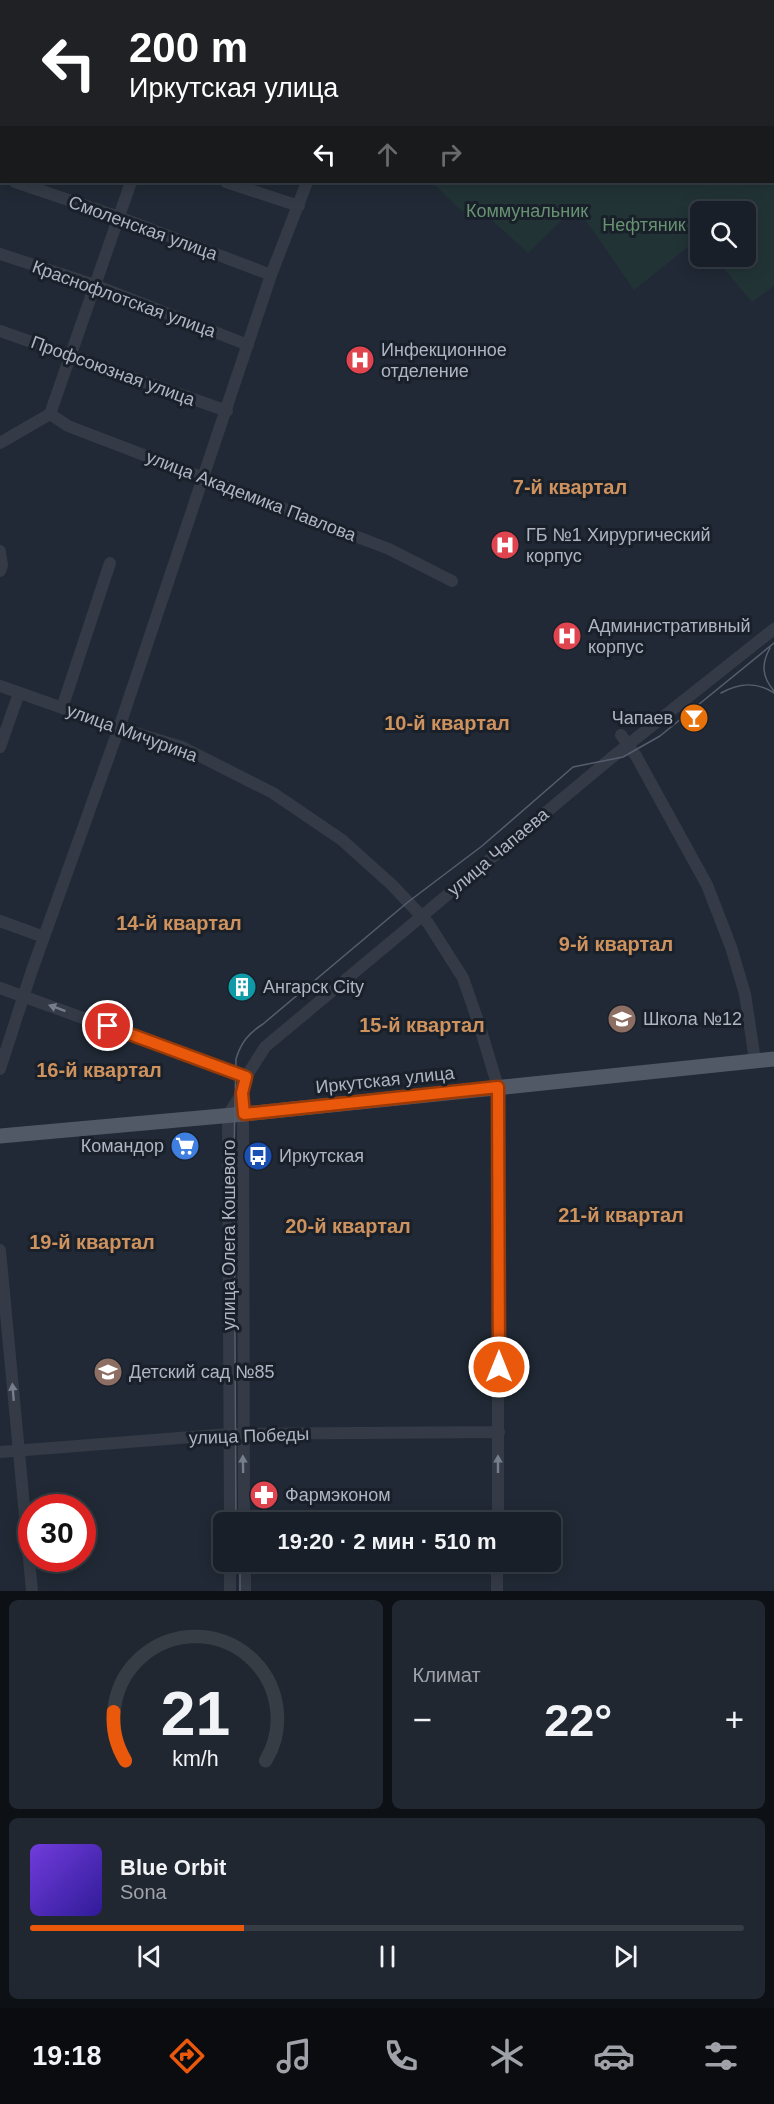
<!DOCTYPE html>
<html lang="ru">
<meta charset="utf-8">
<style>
:root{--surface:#181f28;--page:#212730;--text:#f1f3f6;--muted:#9fa2a8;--line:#363d45;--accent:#ea580c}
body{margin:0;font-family:Arial,sans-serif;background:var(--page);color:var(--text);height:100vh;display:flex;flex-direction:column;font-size:22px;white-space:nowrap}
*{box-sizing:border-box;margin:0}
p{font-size:20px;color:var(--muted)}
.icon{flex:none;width:33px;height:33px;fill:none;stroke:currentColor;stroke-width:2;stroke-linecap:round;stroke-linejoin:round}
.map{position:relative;height:1591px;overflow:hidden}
.drawer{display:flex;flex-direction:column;gap:9px;padding:9px;background:#0d1116;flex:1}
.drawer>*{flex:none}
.top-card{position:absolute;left:0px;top:0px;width:774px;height:183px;box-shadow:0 3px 15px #0003,0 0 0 2px var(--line);background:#202124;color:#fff;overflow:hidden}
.buttons{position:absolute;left:690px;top:201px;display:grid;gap:12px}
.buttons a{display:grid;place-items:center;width:66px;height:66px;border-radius:9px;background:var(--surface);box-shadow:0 3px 15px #0003,0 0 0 2px var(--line);font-size:30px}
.speed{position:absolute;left:18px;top:1494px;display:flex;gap:12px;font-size:30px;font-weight:700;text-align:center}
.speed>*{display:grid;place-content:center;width:78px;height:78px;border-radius:50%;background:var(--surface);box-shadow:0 3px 15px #0003,0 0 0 2px var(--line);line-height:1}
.speed .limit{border:9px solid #d22;background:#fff;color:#111}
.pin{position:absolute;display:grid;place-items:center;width:51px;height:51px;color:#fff;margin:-26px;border:3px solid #fff;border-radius:50%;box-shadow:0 2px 6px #0007}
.me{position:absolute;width:66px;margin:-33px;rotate:0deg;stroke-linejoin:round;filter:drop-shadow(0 0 4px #0008)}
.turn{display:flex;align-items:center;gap:21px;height:126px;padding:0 30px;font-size:27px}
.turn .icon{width:78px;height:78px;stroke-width:2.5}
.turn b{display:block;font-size:42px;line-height:51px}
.lanes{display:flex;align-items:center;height:57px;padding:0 30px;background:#0003;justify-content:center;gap:30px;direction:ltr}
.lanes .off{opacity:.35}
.big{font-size:45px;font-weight:700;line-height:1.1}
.drawer .widget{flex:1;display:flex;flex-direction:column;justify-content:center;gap:9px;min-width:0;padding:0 21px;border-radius:9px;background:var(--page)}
.drawer .dial{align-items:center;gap:0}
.dial svg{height:156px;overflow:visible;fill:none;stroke:var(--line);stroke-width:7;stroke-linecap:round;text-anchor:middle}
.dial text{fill:var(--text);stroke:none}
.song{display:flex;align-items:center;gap:18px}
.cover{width:72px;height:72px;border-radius:9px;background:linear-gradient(135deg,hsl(260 70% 55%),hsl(250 70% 35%))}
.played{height:6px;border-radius:3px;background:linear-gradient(90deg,var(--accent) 30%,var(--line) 30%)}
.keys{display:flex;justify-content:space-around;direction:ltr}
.heat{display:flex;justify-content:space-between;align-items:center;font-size:33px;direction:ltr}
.drawer .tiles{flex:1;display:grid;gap:9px;grid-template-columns:1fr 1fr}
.widget:last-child{grid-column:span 2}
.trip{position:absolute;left:213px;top:1512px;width:348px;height:60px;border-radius:9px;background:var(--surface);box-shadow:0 3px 15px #0003,0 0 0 2px var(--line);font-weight:700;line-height:60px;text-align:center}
.menu{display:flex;height:96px;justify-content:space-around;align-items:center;background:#0a0c10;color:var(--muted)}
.menu .icon{width:42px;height:42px}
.menu .on{color:var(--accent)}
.menu b{font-size:27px;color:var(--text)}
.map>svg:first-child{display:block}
.green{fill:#223336}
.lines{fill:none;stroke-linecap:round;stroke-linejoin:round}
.minor{stroke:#343b46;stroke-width:12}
.major{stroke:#515966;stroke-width:15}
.tram{stroke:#565e6d;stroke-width:1.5}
.oneway{fill:#777e8b}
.route-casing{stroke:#983908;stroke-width:15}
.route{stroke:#ea580c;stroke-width:10}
.labels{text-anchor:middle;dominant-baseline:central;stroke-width:6;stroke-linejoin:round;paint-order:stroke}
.park-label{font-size:18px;fill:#679272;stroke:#19202a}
.street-label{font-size:18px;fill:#aeb5c3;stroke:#19202a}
.poi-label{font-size:18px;fill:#aeb5c3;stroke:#19202a;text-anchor:start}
.neighbourhood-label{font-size:20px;font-weight:bold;fill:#ce925e;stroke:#19202a}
</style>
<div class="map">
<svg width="774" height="1591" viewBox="0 0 774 1591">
<rect width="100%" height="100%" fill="#202935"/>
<!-- green -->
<path class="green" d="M59,0H774V286L752,302L714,257L746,256V212H700V241L698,239L634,290L582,215L562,220L528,253L473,203L463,212L431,182H772V2H60Z"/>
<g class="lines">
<!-- minor -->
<path class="minor" d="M52,0L53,2
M273,0L275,2
M406,2L407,0
M0,23H2
M0,104L2,105
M0,176L2,177
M15,182L119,217L271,275
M226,182L299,206
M0,254L95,285L248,345
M0,331L227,411
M50,414L68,426L389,549L452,581
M50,414L131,182
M0,443L50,414
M0,551L2,565L0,571
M0,686L119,728L182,747L273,793L342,840L392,885L428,923L463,978L479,1024L498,1087V1522
M62,708L110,563
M621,735L636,756L707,885L731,947L745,994L755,1060
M0,747L19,693
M0,921L44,937
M0,988L246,1077
M0,1069L31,973L119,728L271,275L307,182
M243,1106L244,1522
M0,1250L32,1591
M0,1452L230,1434L499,1432
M230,1522L228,1115L242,1093L246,1077L265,1047L610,759L774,629
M230,1562V1591
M245,1562V1591
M497,1591V1562"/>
<!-- major -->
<path class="major" d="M0,1136L244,1114L774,1059"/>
<!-- tram -->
<path class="tram" d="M770,648C761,664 762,677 774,691
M721,693C739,683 756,681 774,693
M236,1522L234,1153L236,1059C241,1042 249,1033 263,1024L408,902L482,846L573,767L623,757L660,736L774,643
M240,1562V1591"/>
</g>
<!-- one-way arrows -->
<defs><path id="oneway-solid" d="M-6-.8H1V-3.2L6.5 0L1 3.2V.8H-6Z" transform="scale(1.5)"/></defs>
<g class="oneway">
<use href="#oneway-solid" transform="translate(57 1008) rotate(-160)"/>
<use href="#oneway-solid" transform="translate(13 1392) rotate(-95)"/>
<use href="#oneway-solid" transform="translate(243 1464) rotate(-91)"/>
<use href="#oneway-solid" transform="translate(498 1464) rotate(-90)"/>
</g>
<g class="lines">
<!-- route casing -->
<g class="route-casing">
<path id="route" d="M108,1026L246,1077L242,1093L244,1114L498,1087L499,1367"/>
</g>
<!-- route -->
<use href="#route" class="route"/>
</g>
<!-- icons -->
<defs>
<g id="hospital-disc" transform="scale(1.5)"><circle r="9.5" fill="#e0444e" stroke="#19202a"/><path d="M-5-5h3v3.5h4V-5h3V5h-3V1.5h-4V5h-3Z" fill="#fff"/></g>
<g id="bar-disc" transform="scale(1.5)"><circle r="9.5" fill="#e8710a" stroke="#19202a"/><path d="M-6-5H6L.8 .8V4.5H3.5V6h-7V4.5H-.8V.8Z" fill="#fff"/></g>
<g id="building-disc" transform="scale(1.5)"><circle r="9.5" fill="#0f9aa8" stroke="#19202a"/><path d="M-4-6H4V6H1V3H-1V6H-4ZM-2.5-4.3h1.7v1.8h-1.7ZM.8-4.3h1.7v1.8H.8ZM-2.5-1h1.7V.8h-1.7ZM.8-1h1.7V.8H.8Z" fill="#fff"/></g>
<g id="school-disc" transform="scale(1.5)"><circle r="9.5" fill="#8d6e63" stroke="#19202a"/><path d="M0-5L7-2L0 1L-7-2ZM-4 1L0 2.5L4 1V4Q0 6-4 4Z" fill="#fff"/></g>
<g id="supermarket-disc" transform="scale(1.5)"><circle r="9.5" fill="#3f7fe0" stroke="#19202a"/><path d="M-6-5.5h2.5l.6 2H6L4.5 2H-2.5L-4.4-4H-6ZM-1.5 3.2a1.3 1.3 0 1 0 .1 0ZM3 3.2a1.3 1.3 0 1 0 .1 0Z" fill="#fff"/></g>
<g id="bus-disc" transform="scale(1.5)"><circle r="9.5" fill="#1a4fb4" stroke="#19202a"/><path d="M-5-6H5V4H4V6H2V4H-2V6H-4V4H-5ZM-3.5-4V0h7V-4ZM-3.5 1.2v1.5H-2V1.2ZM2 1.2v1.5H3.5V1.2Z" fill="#fff"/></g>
<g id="pharmacy-disc" transform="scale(1.5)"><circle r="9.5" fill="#e0444e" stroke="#19202a"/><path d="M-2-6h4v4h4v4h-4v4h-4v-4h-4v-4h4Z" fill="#fff"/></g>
</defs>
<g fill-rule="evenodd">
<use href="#hospital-disc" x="360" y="360"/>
<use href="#hospital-disc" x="505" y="545"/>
<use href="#hospital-disc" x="567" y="636"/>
<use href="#bar-disc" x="694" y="718"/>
<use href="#building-disc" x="242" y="987"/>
<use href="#school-disc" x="622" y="1019"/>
<use href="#supermarket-disc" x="185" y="1146"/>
<use href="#bus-disc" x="258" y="1156"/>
<use href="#school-disc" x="108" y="1372"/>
<use href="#pharmacy-disc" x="264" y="1495"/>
</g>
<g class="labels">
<!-- park labels -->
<g class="park-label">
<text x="527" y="211">Коммунальник</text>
<text x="644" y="225">Нефтяник</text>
</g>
<!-- street labels -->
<g class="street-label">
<text transform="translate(143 228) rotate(20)">Смоленская улица</text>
<text transform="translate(124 299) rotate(20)">Краснофлотская улица</text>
<text transform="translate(113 371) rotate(20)">Профсоюзная улица</text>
<text transform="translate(251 496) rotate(21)">улица Академика Павлова</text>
<text transform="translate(132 733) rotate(20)">улица Мичурина</text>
<text transform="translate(498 852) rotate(-40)">улица Чапаева</text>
<text transform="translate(385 1080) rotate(-6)">Иркутская улица</text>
<text transform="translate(229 1235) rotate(-90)">улица Олега Кошевого</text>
<text transform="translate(249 1436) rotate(-2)">улица Победы</text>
</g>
<!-- poi labels -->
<g class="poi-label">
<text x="381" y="350">Инфекционное<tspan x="381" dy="21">отделение</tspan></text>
<text x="526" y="535">ГБ №1 Хирургический<tspan x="526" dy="21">корпус</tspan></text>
<text x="588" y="626">Административный<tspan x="588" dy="21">корпус</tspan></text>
<text x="673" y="718" text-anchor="end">Чапаев</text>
<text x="263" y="987">Ангарск City</text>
<text x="643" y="1019">Школа №12</text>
<text x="164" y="1146" text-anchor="end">Командор</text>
<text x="279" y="1156">Иркутская</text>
<text x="129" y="1372">Детский сад №85</text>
<text x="285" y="1495">Фармэконом</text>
</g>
<!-- neighbourhood labels -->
<g class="neighbourhood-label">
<text x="570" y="487">7-й квартал</text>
<text x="447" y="723">10-й квартал</text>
<text x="179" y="923">14-й квартал</text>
<text x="616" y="944">9-й квартал</text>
<text x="422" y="1025">15-й квартал</text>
<text x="99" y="1070">16-й квартал</text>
<text x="621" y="1215">21-й квартал</text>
<text x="348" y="1226">20-й квартал</text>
<text x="92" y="1242">19-й квартал</text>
</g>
</g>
</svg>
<div class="buttons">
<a><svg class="icon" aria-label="search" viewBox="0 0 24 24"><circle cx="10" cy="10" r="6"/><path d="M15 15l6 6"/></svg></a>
</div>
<div class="speed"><div class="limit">30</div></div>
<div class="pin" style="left:108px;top:1026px;background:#d93025"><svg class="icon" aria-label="arrive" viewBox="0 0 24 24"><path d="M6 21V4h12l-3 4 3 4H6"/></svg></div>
<svg class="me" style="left:499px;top:1367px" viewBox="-20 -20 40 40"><circle r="17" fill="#ea580c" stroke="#fff" stroke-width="3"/><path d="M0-11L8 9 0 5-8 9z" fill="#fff"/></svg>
<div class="trip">19:20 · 2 мин · 510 m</div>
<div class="top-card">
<div class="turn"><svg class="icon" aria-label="left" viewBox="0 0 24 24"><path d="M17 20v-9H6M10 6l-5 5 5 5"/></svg><div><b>200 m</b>Иркутская улица</div></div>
<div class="lanes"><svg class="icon" aria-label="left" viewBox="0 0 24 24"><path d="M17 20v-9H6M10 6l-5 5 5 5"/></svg><svg class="icon off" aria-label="ahead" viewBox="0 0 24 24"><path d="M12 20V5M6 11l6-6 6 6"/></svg><svg class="icon off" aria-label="right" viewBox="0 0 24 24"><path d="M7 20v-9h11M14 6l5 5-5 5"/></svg></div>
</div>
</div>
<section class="drawer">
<div class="tiles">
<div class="widget dial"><svg viewBox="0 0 100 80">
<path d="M14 69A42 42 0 1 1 86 69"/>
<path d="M14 69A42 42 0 0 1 8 44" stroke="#ea580c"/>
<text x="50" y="56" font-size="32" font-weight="700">21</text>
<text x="50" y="72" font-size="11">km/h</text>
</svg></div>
<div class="widget"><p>Климат</p>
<div class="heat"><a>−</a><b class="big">22°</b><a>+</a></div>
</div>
<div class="widget">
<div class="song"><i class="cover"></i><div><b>Blue Orbit</b><p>Sona</p></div></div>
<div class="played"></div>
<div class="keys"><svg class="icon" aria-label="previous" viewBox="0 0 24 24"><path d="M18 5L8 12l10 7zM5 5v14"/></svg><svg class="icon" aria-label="pause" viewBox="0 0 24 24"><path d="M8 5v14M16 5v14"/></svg><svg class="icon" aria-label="next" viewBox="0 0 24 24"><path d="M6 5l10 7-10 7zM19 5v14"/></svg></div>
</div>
</div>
</section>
<nav class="menu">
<b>19:18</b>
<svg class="icon on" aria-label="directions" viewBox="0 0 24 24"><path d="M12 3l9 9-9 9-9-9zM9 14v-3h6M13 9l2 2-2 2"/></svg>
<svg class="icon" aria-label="music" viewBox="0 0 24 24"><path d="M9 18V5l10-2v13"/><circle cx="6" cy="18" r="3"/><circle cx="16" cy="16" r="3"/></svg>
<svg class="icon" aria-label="phone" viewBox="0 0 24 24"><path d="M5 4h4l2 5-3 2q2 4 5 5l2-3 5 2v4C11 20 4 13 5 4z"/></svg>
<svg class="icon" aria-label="climate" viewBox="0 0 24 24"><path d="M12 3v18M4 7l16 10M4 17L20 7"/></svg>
<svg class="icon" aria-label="car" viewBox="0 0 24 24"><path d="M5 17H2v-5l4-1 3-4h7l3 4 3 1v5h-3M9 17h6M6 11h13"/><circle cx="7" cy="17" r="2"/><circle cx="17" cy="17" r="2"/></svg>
<svg class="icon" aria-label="filters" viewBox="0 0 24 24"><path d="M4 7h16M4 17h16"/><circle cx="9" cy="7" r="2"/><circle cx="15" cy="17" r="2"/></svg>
</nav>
